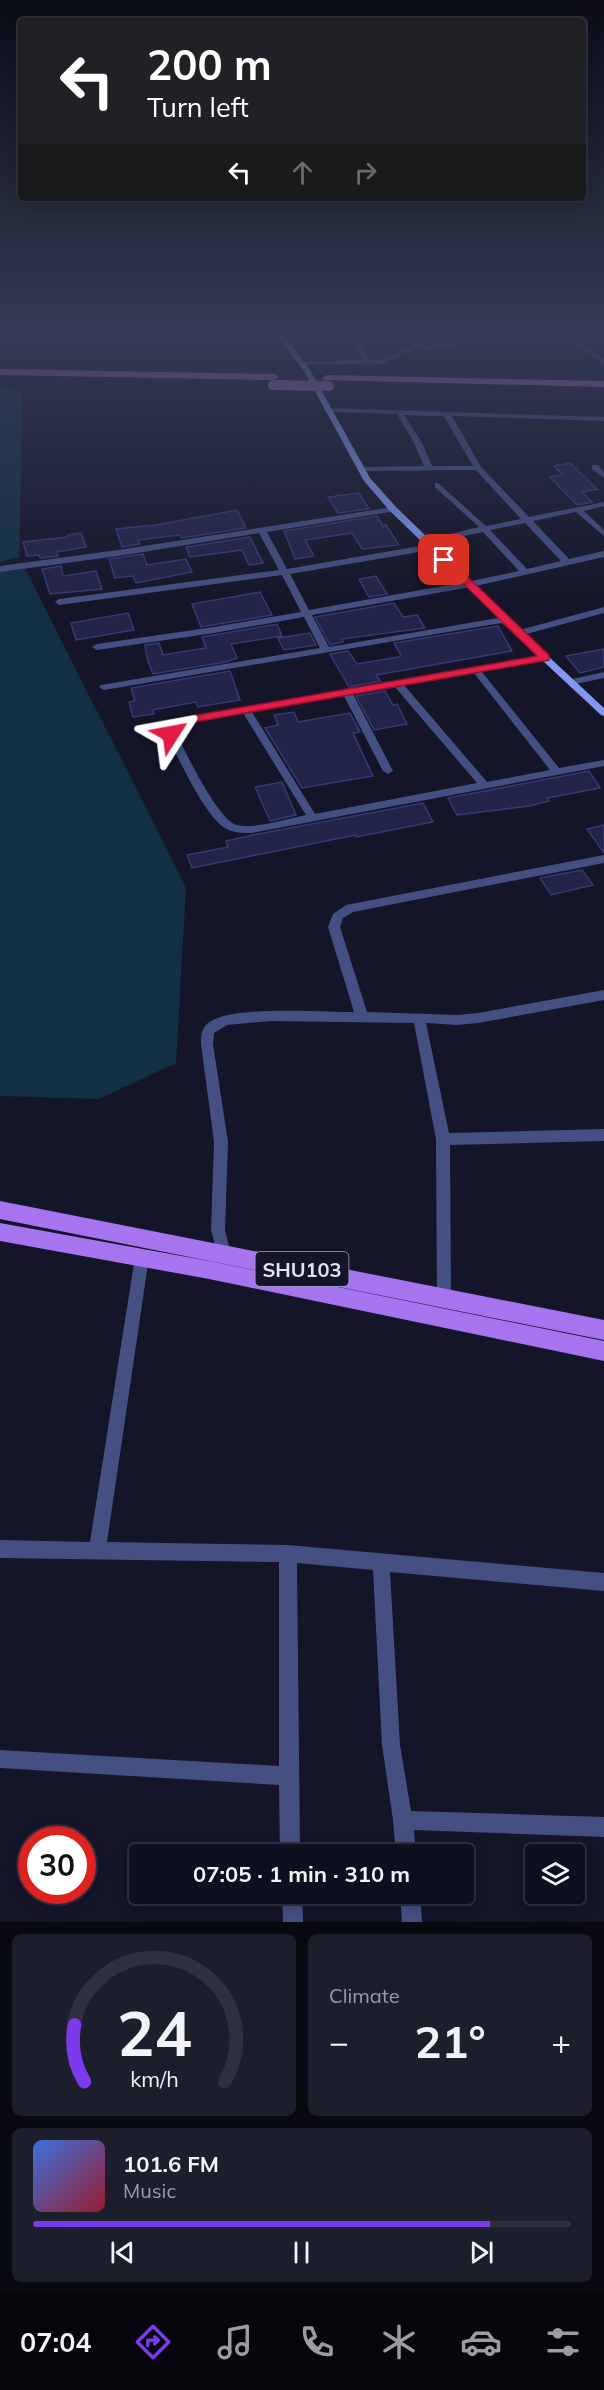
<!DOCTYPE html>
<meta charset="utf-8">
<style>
:root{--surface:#0f101f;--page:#1d1e2c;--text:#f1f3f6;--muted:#9b9da4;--line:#2f303d;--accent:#7c3aed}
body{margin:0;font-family:Mulish,sans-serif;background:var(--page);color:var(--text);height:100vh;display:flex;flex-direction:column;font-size:22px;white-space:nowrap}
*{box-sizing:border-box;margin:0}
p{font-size:20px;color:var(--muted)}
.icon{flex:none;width:33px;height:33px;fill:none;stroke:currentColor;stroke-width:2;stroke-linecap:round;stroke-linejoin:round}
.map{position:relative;height:1922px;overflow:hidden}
.sheet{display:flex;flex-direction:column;gap:12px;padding:12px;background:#080911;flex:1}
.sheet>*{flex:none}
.guide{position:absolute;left:18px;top:18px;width:568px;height:183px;border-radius:6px;box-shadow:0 3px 15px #0003,0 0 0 2px var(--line);background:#202124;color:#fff;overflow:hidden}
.fabs{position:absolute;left:525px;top:1844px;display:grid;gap:12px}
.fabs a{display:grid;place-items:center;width:60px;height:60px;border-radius:6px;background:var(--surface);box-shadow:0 3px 15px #0003,0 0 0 2px var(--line);font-size:30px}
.speed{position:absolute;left:18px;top:1826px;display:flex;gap:12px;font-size:30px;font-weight:700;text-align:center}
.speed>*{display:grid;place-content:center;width:78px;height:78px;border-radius:50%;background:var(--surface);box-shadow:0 3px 15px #0003,0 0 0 2px var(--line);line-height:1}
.speed .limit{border:9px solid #d22;background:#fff;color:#111}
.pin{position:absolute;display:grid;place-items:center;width:51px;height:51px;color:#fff;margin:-26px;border-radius:12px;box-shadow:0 3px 9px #0006}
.me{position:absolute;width:66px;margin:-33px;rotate:56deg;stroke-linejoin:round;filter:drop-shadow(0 0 4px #0008)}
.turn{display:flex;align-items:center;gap:21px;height:126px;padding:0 30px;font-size:27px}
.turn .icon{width:78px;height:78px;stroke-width:2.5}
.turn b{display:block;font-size:42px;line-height:51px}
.lanes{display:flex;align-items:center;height:57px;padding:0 30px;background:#0003;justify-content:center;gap:30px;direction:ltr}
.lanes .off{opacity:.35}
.big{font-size:45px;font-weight:700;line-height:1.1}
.sheet .widget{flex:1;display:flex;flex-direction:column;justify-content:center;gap:9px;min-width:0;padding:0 21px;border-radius:9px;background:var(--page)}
.sheet .dial{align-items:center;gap:0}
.dial svg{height:156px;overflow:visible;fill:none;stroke:var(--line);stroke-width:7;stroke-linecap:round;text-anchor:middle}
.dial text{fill:var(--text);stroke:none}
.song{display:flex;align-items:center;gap:18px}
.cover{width:72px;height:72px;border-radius:9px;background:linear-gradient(135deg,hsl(220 70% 55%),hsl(350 70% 35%))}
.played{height:6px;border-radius:3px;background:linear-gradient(90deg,var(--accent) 85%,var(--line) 85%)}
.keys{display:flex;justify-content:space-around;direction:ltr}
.heat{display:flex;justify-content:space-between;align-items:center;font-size:33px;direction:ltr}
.sheet .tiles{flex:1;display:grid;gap:12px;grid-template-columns:1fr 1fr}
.widget:last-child{grid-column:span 2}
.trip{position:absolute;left:129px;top:1844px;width:345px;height:60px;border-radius:6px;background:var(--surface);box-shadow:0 3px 15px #0003,0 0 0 2px var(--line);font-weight:700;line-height:60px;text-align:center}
.tabs{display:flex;height:96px;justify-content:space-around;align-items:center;background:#06060c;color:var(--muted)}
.tabs .icon{width:42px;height:42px}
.tabs .active{color:var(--accent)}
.tabs b{font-size:27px;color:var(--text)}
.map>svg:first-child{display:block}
.water{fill:#123044}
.building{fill:#222348;stroke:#373971;stroke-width:1.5}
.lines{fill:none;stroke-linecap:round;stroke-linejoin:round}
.minor{fill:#455082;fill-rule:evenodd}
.secondary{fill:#8298f0;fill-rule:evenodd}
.primary{fill:#a574ee;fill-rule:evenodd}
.trunk{fill:#c96eda;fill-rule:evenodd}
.trunk-bridge{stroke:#c96eda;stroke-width:10}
.route{fill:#e11d48;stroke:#92132f;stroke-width:1.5}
.labels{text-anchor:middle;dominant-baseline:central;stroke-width:6;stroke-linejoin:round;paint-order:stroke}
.shield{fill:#141529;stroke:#a3a5bc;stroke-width:1.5}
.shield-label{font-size:20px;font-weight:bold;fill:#e0e3fb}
</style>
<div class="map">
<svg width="604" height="1922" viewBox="0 0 604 1922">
<rect width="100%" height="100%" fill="#141529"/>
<!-- water -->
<path class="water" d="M0,389L23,390L19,557L0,562Z
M25,569L186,887L176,1063L99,1099L0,1096V572Z"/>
<!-- building -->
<path class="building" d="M570,463L597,489L582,492L592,502L577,505L550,477L563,475L554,466Z
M359,493L369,509L338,513L328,497Z
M237,510L246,528L182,538L180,535L138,540L140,544L122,547L116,529L156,525Z
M377,516L383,526L386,525L399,545L362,549L352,533L305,540L314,556L295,559L284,531Z
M81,533L86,547L56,552L58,556L40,558L39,555L27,556L23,542L68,537V535Z
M250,537L263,563L249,565L242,550L190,557L186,547Z
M143,554L147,565L186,559L192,572L136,583L133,576L115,578L109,559Z
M61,566L63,576L96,571L102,589L50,594L42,569Z
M376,576L387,594L369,597L359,579Z
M260,592L272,615L201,627L192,604Z
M394,603L403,617L417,615L425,628L342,639L343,642L330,645L315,617Z
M128,613L134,630L76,640L71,623Z
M277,624L282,636L231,644L237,658L226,662L153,674L147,658L145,645L159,643L163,655L206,648L202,637Z
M498,626L512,651L376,675L380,681L349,687L330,654L348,651L357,664L399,657L401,655L394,643Z
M310,633L316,645L284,650L278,638Z
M604,649V667L580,673L566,656Z
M230,671L240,700L198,707L196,702L152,710L154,714L133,717L129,702L135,701L131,688Z
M385,691L393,705L397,704L407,724L374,730L356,696Z
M294,712L298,722L350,713L360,732L353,733L373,776L302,788L265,728L278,725L274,715Z
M589,771L600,788L547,798L549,801L529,806L457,815L448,798Z
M282,782L296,815L270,821L255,787Z
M423,803L433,822L356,837L355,835L192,868L187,855L228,847L226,841L253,835Z
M604,825V853L587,829Z
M582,870L593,885L551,895L540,878Z"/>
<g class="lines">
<!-- minor -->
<path class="minor" d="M348,334H355L369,360H382L414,344L405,334H412L420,344L429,346L493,334H509L429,350L419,347L383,364L303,365L300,363L303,361L362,360Z
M559,334H567L604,359V364Z
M325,408L604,417V421L452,416L481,467L529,517L604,502V506L584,511L604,530V536L576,512L533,521L569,559L604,551V557L471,587L312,615L329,647L504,617L509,620L507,622L104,690L99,687L101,685L320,648L304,617L214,633L97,650L92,647L97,644L214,627L301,612L282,575L59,605L55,602L59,599L279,570L259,533L125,555L0,572V566L125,549L393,507H396V511L267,532L287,569L431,544L435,547L431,550L290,574L309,610L471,581L519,571L483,532L425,544L421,541L479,527L435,487V483H438L486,526L521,519L476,470L359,471L358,469L362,467L424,466L413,441L397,414L328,412L324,410ZM404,415L444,416L473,466H432L421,441ZM525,523L561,561L527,569L490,530Z
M592,465H598L604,472V478L592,469Z
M604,607V613L519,636L514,633L516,631Z
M545,655L550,658L548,660L482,672L559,768L604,760V766L252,833C243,833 233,833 225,828C203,814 179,758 166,734L169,725L186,717ZM474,673L550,770L487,782L404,685ZM395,687L477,783L315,814L252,712L344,696L383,771L388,774L393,771L353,694ZM243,713L306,815C287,819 255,829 237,825C218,821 186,752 176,734L178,729L189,723Z
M604,672V678L571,685L566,682L568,680Z
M604,855V863L353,912L343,918L340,927L367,1012L457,1015L478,1013L604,990V1000L478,1023L457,1025L426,1023L449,1133L604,1129V1141L450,1145L451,1297L449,1302L444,1304L439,1302L437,1297L436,1139L414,1023L271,1021L227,1025L214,1033L213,1044L228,1142L225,1230L231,1254L229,1259L224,1261L219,1259L211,1230L214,1142L201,1044C201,1036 201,1029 208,1023C230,1005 324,1012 354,1012L328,927L333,914L346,905Z
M142,1250L147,1252L149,1257L107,1542L288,1545L604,1573V1591L390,1572L400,1745L411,1811L604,1817V1837L414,1830L416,1854H396L393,1820L382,1745L373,1570L297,1563L300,1854H280L279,1785L0,1768V1750L279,1766V1562L0,1558V1540L90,1542L135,1257L137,1252Z
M282,1893H302L303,1922H283Z
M400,1893H420L422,1922H402Z"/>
<!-- secondary -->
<path class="secondary" d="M276,334H283L310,370L370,478L396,507L489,597L507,618L604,708V716L601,715L501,622L483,601L390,511L364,481L304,371Z"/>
<!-- primary -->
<path class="primary" d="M0,1201L604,1320V1340L0,1219Z
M0,1223L209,1261L604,1341V1361L209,1279L0,1241Z"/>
<!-- trunk -->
<path class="trunk" d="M0,369L274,374L279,377L274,380L0,375Z
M327,375L604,381V387L324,380L322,378Z"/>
<!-- trunk-bridge -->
<path class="trunk-bridge" d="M273,385L329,386"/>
</g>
<!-- sky -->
<linearGradient id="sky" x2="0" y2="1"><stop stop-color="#0b0c17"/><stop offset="0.55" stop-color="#343b54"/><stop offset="1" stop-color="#343b54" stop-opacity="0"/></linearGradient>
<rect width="604" height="604" fill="url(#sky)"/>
<!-- route -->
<path class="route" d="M441,558H448L549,655V660L189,723L178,729L175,737H167L165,734L168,724L186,717L537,656L441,562Z"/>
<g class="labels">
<!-- shield labels -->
<rect class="shield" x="255.5" y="1252" width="93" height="34" rx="4.5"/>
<g class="shield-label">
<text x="302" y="1269">SHU103</text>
</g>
</g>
</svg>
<div class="fabs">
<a><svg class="icon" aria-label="layers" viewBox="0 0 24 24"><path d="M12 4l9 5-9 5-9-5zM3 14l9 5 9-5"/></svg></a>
</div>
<div class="speed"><div class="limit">30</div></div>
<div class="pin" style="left:444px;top:560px;background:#d93025"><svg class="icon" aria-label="arrive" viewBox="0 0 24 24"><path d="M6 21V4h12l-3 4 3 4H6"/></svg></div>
<svg class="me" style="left:171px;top:734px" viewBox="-20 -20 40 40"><path d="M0-17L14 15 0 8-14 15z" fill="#e11d48" stroke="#fff" stroke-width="4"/></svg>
<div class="trip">07:05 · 1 min · 310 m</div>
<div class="guide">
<div class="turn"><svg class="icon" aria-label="left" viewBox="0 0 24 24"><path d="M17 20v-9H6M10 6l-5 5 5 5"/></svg><div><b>200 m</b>Turn left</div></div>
<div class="lanes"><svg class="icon" aria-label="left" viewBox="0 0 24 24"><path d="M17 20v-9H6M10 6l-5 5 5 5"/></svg><svg class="icon off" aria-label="ahead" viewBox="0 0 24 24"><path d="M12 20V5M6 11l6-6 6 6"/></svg><svg class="icon off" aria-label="right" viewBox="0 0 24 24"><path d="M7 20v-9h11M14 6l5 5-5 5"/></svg></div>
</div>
</div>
<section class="sheet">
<div class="tiles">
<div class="widget dial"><svg viewBox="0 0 100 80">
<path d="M14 69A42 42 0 1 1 86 69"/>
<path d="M14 69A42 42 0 0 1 9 40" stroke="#7c3aed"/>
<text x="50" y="56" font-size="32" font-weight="700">24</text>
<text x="50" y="72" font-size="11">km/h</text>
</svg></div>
<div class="widget"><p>Climate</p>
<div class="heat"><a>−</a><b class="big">21°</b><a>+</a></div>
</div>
<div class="widget">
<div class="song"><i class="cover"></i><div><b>101.6 FM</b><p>Music</p></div></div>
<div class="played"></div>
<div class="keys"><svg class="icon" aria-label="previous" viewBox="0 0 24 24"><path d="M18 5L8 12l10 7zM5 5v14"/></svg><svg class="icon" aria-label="pause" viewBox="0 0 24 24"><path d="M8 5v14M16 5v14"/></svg><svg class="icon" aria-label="next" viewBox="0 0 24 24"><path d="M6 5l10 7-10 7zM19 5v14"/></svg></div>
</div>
</div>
</section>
<nav class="tabs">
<b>07:04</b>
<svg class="icon active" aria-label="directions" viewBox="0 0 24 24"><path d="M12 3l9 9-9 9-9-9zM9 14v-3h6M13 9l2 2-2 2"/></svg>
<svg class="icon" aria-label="music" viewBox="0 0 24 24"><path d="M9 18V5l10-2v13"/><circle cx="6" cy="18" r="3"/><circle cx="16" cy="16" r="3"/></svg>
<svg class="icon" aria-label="phone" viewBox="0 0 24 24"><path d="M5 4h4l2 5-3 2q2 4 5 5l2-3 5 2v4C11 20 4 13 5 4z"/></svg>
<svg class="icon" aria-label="climate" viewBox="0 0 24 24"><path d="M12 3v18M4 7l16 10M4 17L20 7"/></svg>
<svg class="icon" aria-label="car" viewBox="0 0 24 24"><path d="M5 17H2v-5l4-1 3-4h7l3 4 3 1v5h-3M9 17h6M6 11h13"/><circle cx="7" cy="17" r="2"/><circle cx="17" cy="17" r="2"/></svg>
<svg class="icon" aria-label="filters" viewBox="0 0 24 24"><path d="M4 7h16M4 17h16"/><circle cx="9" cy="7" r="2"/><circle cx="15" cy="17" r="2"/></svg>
</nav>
